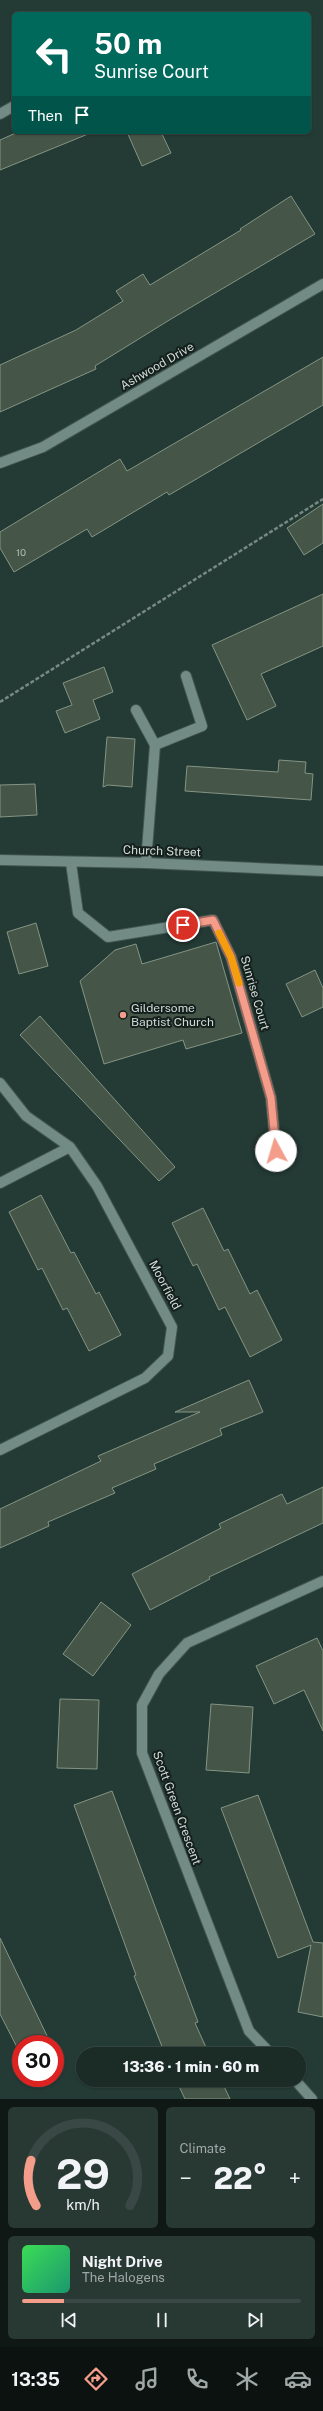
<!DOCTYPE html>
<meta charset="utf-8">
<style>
:root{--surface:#1b2c27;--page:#283833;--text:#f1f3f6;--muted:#a0a7a7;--line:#394844;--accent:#f49d8b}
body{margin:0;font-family:"Public Sans",sans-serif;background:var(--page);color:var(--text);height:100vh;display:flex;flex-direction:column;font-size:15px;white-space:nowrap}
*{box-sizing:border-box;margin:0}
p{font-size:13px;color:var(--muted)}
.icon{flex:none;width:22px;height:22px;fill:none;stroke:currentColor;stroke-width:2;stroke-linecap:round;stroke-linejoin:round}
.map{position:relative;height:2099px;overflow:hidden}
.sheet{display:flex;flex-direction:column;gap:8px;padding:8px;background:#0f1815;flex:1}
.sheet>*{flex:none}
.top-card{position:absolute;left:12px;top:12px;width:299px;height:122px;border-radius:6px;box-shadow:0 1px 3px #0004,0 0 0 1px var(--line);background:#00695c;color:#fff;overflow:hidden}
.speed{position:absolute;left:12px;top:2035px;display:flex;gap:8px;font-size:20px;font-weight:700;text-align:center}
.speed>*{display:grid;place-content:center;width:52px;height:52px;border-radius:50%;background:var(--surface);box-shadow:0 1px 3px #0004,0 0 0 1px var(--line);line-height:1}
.speed .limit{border:6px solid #d22;background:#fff;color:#111}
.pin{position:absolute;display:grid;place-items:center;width:34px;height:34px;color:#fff;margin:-17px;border:2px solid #fff;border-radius:50%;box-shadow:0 1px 4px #0007}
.me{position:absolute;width:44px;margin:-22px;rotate:354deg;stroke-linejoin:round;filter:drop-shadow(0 0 3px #0008)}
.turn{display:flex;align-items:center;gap:14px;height:84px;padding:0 16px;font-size:18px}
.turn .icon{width:52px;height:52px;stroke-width:2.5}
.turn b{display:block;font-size:28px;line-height:34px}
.then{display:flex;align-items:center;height:38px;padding:0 16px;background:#0003;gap:8px;font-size:15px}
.big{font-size:30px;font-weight:800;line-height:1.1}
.sheet .tile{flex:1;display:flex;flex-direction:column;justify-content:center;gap:6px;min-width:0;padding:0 14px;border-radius:6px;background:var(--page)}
.sheet .dial{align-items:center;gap:0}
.dial svg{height:104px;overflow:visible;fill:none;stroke:var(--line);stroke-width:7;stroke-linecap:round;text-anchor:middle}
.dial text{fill:var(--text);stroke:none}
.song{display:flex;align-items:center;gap:12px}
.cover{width:48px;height:48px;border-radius:6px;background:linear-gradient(135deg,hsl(130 70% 55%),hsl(160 70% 35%))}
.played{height:4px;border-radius:2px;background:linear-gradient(90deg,var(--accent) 15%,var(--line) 15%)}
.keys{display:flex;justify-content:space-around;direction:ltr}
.heat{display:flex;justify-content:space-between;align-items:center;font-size:22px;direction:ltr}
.sheet .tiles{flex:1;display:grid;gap:8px;grid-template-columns:1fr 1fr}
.tile:last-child{grid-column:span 2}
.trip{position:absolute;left:76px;top:2047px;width:230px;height:40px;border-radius:20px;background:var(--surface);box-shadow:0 1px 3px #0004,0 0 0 1px var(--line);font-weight:800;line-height:40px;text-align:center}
.tab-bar{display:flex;height:64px;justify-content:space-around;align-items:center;background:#0b1210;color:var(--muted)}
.tab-bar .icon{width:28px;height:28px}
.tab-bar .active{color:var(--accent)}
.tab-bar b{font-size:18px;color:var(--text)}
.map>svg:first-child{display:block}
.building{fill:#455547;stroke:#849585}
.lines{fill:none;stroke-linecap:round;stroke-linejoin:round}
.street-casing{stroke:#425551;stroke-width:12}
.secondary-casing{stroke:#425551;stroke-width:12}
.path{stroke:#788984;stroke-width:2.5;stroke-dasharray:4 2;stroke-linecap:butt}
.street{stroke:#728b84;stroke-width:10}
.secondary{stroke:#728b84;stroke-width:10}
.route-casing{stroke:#9f665a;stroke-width:10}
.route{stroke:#f49d8b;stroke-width:7}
.slow{stroke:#f59e0b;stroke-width:7}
.poi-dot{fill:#f49d8b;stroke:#151f1c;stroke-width:1.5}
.labels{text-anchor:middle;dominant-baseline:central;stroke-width:4;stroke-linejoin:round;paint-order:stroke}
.number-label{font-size:10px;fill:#acbab4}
.street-label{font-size:12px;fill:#cfdcd8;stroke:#151f1c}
.poi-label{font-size:12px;fill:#cfdcd8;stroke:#151f1c;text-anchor:start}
</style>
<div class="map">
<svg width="323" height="2099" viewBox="0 0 323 2099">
<rect width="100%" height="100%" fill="#243a34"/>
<!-- building -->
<path class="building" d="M18,132H93L0,170V140Z
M127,132H161L171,153L142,166Z
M291,196L315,234L171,319L95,366L96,369L0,412V365L76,330L123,301L116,291L143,274L150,285L241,230L240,229Z
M323,357V405L169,495L167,492L92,537L87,529L14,572L0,548V532L120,459L127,471Z
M323,504V543L304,555L287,528Z
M323,594V646L261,674L276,706L247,720L212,645Z
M104,667L113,692L93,700L100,719L65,733L56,711L72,705L63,683Z
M107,737L135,739L132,787L108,785L103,787Z
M279,760L306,762L305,773L313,774L311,800L185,791L187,766L278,772Z
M35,784L37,815L0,817V785Z
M36,923L48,966L19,974L7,932Z
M216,942L242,1033L186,1049L183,1040L104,1064L80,981L115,950L136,944L142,964Z
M315,970L323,988V1007L302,1017L286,984Z
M40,1016L175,1167L159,1181L20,1035Z
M41,1195L71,1253L74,1252L96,1294L99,1292L121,1335L89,1351L67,1308L63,1310L42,1268L38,1270L9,1212Z
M203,1208L224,1251L228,1249L250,1294L257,1290L282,1340L250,1357L225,1307L219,1310L197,1264L193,1266L172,1223Z
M249,1380L263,1412L220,1429L222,1435L154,1464L156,1469L112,1488L115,1493L48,1522L49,1526L0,1548V1509L101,1461L98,1456L200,1412H175Z
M323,1487V1523L209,1577L210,1579L150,1610L132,1574L221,1528L219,1524L282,1494L287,1504Z
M101,1602L131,1625L93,1676L63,1654Z
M317,1638L323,1651V1731L304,1690L274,1704L256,1666Z
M60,1699L99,1700L97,1769L57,1768Z
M211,1704L253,1707L249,1773L206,1770Z
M112,1791L198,2022L195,2023L209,2054H165L134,1976L136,1975L74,1805Z
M258,1795L313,1942L323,1943V2017L298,2012L311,1945L278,1958L221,1808Z
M0,1938L51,2044H21V2055L0,2014Z
M55,2051L62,2065L55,2069Z
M176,2080H221L230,2099H185Z"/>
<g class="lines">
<!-- street casing -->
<g class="street-casing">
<path id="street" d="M0,114L14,106
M0,463L43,447L323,284
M136,710L155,745
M71,863L78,913L108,937L213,920L231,957L271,1098L276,1151
M146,863L155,745L202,726L186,676
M0,1083L26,1116L70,1147L97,1186L172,1327L168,1356L145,1378L0,1450
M0,1183L70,1147
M271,2054L249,2031L142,1753V1705L159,1674L187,1643L323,1581
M295,2080L312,2099"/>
</g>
<!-- secondary casing -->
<g class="secondary-casing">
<path id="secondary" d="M0,860L146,863L323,871"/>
</g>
<!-- path -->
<path class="path" d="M0,702L323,499"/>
<!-- street -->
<use href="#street" class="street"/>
<!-- secondary -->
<use href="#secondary" class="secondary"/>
</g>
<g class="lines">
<!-- route casing -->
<g class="route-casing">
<path id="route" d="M183,925L213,920L231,957L271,1098L276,1151"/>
</g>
<!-- route -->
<use href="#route" class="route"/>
<!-- slow -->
<path class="slow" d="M219,933L231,957L239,983"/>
</g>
<!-- markers -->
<circle class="poi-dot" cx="123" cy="1015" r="4"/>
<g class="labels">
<!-- number labels -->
<g class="number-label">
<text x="21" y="552">10</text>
</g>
<!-- street labels -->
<g class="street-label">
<text transform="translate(157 366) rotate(-30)">Ashwood Drive</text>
<text transform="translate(162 851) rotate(2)">Church Street</text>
<text transform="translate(255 993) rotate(74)">Sunrise Court</text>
<text transform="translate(165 1285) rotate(62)">Moorfield</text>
<text transform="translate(177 1808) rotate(70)">Scott Green Crescent</text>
</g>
<!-- poi labels -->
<g class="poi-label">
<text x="131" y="1008">Gildersome<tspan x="131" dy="14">Baptist Church</tspan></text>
</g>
</g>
</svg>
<div class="speed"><div class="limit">30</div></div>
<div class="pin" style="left:183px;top:925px;background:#d93025"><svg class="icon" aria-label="arrive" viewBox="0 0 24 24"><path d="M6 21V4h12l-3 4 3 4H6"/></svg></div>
<svg class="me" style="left:276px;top:1151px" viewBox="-20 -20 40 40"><circle r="19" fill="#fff"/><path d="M0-13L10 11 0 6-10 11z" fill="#f49d8b"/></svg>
<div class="trip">13:36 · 1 min · 60 m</div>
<div class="top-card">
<div class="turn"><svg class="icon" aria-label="left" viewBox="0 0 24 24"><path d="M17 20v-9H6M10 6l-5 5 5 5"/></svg><div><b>50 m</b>Sunrise Court</div></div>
<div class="then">Then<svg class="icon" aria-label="arrive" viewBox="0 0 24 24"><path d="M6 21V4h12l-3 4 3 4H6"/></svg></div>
</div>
</div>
<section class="sheet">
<div class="tiles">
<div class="tile dial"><svg viewBox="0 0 100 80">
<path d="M14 69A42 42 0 1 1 86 69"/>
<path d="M14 69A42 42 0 0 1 10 34" stroke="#f49d8b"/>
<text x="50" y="56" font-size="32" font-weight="700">29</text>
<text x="50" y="72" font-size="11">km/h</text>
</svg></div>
<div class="tile"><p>Climate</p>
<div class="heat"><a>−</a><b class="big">22°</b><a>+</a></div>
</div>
<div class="tile">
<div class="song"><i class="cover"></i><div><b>Night Drive</b><p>The Halogens</p></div></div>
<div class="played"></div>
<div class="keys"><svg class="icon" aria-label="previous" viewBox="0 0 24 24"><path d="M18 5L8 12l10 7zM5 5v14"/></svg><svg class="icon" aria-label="pause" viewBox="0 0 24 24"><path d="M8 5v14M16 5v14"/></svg><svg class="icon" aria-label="next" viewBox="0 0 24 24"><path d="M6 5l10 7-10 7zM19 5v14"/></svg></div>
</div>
</div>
</section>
<nav class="tab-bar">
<b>13:35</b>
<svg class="icon active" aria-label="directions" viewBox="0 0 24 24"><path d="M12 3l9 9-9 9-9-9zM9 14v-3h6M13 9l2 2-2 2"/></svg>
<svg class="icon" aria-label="music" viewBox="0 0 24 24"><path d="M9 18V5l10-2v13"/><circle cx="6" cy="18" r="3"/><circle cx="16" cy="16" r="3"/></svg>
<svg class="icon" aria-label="phone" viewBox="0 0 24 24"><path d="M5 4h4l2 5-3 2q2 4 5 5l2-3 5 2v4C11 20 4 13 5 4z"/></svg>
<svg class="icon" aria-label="climate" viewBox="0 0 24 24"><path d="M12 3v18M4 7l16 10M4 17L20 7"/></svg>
<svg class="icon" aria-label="car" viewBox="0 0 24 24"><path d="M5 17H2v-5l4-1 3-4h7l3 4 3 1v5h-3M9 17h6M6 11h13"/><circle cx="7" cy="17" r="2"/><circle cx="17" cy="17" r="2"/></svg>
</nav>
